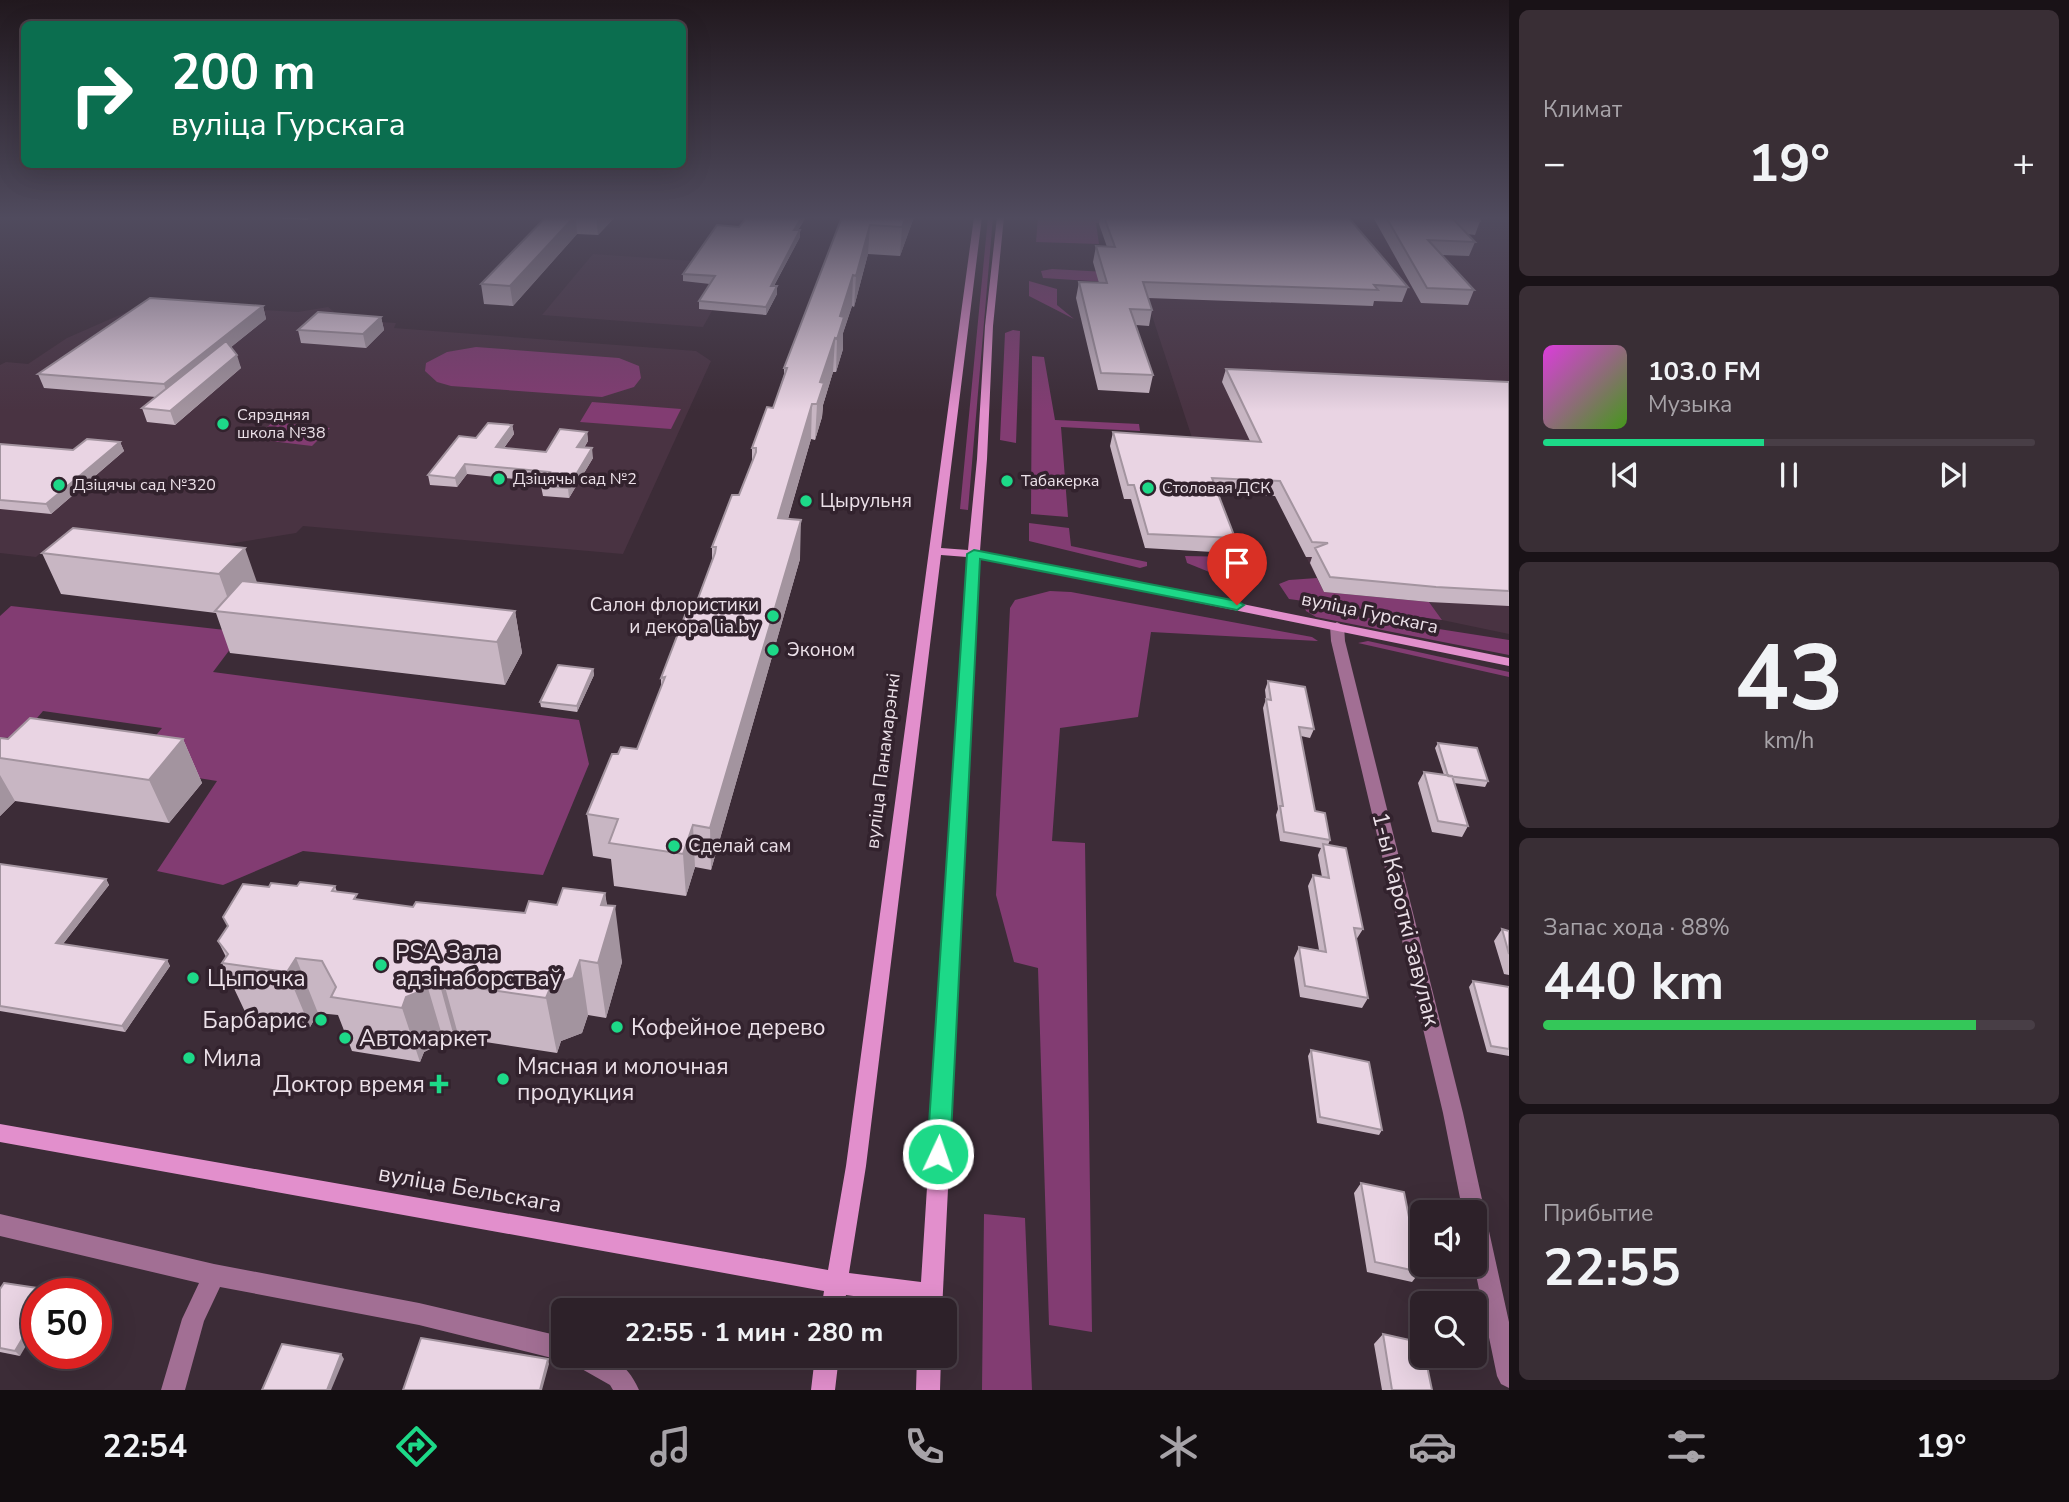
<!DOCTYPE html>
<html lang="ru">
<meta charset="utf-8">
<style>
:root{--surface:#2d2129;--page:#392e35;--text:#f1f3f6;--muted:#a7a3a8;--line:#483e46;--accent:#1dd988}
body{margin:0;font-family:"Nunito Sans",sans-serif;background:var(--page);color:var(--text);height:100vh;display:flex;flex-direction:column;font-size:26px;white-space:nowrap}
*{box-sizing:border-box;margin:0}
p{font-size:23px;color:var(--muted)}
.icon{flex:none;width:38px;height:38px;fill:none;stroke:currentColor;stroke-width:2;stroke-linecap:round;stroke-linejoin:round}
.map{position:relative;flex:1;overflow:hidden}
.details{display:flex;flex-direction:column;gap:10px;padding:10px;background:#191217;width:560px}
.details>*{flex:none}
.guide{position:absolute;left:21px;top:21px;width:665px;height:147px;border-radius:10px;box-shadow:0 7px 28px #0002,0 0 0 2px var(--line);background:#0b6e4f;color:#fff;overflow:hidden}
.fabs{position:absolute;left:1410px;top:1200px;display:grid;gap:14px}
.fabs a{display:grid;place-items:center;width:77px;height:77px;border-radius:10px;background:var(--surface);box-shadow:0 7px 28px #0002,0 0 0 2px var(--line);font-size:35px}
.speed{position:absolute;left:21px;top:1278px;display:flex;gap:14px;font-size:35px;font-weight:700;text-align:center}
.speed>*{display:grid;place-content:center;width:91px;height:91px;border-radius:50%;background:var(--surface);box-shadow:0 7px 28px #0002,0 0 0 2px var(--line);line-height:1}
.speed .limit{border:10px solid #d22;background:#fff;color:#111}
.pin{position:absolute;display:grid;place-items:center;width:60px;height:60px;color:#fff;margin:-72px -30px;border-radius:50% 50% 50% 0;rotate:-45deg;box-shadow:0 0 7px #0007}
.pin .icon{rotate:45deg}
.me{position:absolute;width:77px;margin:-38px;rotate:3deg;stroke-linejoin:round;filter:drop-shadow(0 0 5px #0008)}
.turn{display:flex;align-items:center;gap:24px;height:147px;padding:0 35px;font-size:32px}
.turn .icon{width:91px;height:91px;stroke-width:2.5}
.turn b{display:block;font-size:49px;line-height:60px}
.big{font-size:52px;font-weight:700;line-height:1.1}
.details .card{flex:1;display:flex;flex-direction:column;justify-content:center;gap:10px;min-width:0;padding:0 24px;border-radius:10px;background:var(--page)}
.details .dial{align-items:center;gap:0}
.dial b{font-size:91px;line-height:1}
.song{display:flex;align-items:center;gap:21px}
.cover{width:84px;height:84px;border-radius:10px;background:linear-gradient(135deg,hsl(300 70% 55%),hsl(100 70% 35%))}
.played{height:7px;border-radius:4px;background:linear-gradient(90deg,var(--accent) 45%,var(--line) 45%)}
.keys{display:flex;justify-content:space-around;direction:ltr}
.heat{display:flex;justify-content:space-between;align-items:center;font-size:38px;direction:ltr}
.charge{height:10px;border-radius:5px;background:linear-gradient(90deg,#34c759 88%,var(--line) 0)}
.trip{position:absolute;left:551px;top:1298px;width:406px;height:70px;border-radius:10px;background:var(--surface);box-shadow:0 7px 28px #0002,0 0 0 2px var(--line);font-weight:700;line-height:70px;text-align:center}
.tabs{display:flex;height:112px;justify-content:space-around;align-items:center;background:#120d10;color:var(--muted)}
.tabs .icon{width:49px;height:49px}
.tabs .current{color:var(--accent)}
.tabs b{font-size:32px;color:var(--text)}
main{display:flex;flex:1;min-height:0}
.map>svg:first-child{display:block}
.built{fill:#493342}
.green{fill:#823c72}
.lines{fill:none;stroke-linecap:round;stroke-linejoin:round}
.minor{fill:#a26f94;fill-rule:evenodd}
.secondary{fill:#e28fcc;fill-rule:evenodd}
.wall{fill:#c8b6c3}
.shaded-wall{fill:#a3949f}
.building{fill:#e9d4e3;stroke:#a3949f;stroke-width:2}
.route{fill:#1dd988;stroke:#138d58;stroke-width:2}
.poi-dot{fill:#1dd988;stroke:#32222d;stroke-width:2.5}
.labels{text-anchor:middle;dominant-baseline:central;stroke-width:7;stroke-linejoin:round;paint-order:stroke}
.far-poi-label{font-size:16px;fill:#ece1e9;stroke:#32222d;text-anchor:start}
.poi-label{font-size:19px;fill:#ece1e9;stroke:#32222d;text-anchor:start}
.street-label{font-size:19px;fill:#ece1e9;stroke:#32222d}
.near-street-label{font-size:23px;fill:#ece1e9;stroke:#32222d}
.near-poi-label{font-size:23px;fill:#ece1e9;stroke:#32222d;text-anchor:start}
</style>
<main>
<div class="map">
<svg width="1509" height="1390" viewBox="0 0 1509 1390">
<rect width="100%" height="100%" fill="#3c2c37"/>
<!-- built -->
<path class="built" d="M1129,217H1509V634L1442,620L1429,602L1324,592L1271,488L1240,494L1208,493L1230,553L1145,548L1131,500L1124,499L1110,446L1197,453L1141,282Z
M593,254L738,264L703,327L542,315Z
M147,303L298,312L328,307L338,315L335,319L396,323L394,328L696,351L711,361L623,554L303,526L296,533L185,551L56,540L36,557L0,553V365L6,362L28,364L67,338Z"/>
<!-- green -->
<path class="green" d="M988,217H993L968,510L960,509Z
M1038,217H1129L1132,224L1096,223L1099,244L1036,242Z
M1052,269L1106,272L1122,283L1043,278L1041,271Z
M1029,281L1057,289V305L1074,319L1029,296Z
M1013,330L1020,331L1016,443L1000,440L1005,333Z
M476,347L619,358L639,366L641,378L634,387L602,397L451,386L437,382L425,371L426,363L447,352Z
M1032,356L1044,357L1055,420L1139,424L1140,431L1061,427L1068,517L1031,514Z
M592,402L681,409L671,429L580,422Z
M273,422L330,428L312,446L253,439Z
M1029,523L1069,528L1071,546L1147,562V566L1140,568L1029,541Z
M1185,556L1237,557L1251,586L1249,588L1187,563Z
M1317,578L1324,592L1429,602L1442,620L1289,599L1279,584L1289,580Z
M1050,591L1071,592L1312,637L1318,641L1151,632L1138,717L1060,728L1052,841L1085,843L1092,1332L1049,1325L1038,968L1014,962L996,895L1010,608L1015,600Z
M11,606L243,632L213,672L579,720L589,764L543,875L303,851L223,885L157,871L217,781L123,766L144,750L162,728L43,711L21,737L0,738V616Z
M1305,608L1509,640V655L1316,617L1306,611Z
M1368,641L1509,672V677L1358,643Z
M984,1214L1025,1218L1032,1390H982Z"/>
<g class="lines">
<!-- minor -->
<path class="minor" d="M1337,622L1344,626L1345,641L1463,1113L1509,1322V1388L1501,1384L1497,1376L1474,1265L1475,1213H1463L1443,1113L1331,641L1330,626Z
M0,1214L214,1264L419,1303L564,1337V1356C598,1356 623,1352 639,1390H613L610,1385L573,1364L570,1358L564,1361L419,1325L220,1287L204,1321L185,1390H161L182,1319L199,1283L0,1236Z"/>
<!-- secondary -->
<path class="secondary" d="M974,217H982L941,548L968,550L977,459L985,326L997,217H1004L993,326L987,459L980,551L1509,658V666L979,558L942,1311H920V1305L846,1295L843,1311H821L824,1291L0,1142V1124L828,1270L846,1166ZM941,555L967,557L921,1282L849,1273L866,1166Z
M815,1356H839L835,1390H811Z
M917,1356H941L940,1390H916Z"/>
</g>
<!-- wall -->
<path class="wall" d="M258,217H312L307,220Z
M546,217H615L598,235L577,234L513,306L484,304L481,284Z
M747,217H806L798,230H800V237L774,286L777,294L766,315L699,309V301L710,284L683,281V274L739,227Z
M842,217H914L900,256L868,254L854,307L852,306L843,333V349L836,372H833L823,405L822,417L815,440L811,439L788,519L800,559L711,870L695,867L686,896L614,886L611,859L593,856L587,814L618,754L637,749L661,687V678L696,604L712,560V547L739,495L752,462V448L773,408L784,375V368Z
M1100,217H1348L1408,287L1402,302L1374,301L1373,306L1148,298L1152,310L1149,326L1136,325L1153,375L1149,393L1098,390L1076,298L1079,282L1099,283L1093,262L1096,246L1107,247L1099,224Z
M1373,217H1479L1480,221L1475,235L1467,234L1475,242L1469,256L1442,255L1474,290L1468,305L1421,303Z
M263,306L266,319L231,347L241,368L175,425L147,422L142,408L156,397L44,388L38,374Z
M381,317L384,330L366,348L301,343L298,330Z
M1226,369L1509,382V606L1429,602L1324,592L1310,563L1312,557H1306L1275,496L1217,493L1235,538L1230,553L1145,548L1131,499H1124L1110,446L1113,432L1250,441L1222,382Z
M512,425L514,434L504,448L546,452L587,432L588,441L584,448L593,458L569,498L543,496L541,486L544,482L467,474L457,487L430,485L428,475L476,438Z
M120,442L124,451L51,514L0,509V444L73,450Z
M73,528L257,583L515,611L522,653L505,685L230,653L216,613L61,594L42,553Z
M593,669L594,675L577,712L541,707L540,702Z
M1268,681L1314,729L1310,738L1301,736L1315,811L1330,840L1328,845L1363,929L1356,940L1368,998L1362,1008L1300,997L1294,958L1299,947L1319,950L1308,886L1313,875L1322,877L1318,855L1321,848L1280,841L1276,815L1278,809L1263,708L1266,699L1265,690Z
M0,738L8,739H183L202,783L169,823L15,801L0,816Z
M1438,743L1488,781L1485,787L1454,783L1468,826L1462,837L1432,832L1418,783L1424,772L1444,775L1435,748Z
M0,864L106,879L109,885L63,944L167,960L170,966L125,1032L0,1011Z
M297,886H335L337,892L359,900L413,907L525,913L605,893L607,905L622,962L606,1018L588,1015L582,1033L561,1041L557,1053L459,1038L456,1044L444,1042L424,1052L420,1062L352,1051L338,1015L318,1013L310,1027L248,1018L222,963L226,957L218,941L228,927L223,917Z
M1502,929L1509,931V975L1504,974L1494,941Z
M1473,981L1509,987V1056L1487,1052L1469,987Z
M1311,1050L1382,1130L1379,1135L1317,1123L1308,1056Z
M1361,1183L1420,1272L1412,1282L1367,1272L1354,1193Z
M0,1289L20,1356L0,1352Z
M1383,1334L1432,1390H1382L1374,1344Z"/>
<!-- shaded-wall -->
<path class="shaded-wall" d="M574,217H576L577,234L513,306L510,286Z
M596,217H615L598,235Z
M802,217H806L794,237V230Z
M906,217H914L900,256L902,227Z
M870,225L868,254L854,307L856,276Z
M800,230V237L770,293L771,286Z
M853,275L852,306L843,333V349L836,372L837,339L840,316Z
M777,286V294L766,315V307Z
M263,306L266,319L168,398L164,384Z
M381,317L384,330L366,348L363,334Z
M835,338L833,372L823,405L822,417L815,440L817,404L820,382Z
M237,355L241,368L175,425L170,411Z
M812,404L811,439L777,556L778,518Z
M512,425L514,434L497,457L496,447Z
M587,432L588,441L578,457L577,447Z
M120,442L124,451L51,514L46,504Z
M592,448L593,458L569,498L568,488Z
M465,464L467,474L457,487L455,478Z
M801,520L800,559L711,870L710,828Z
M245,548L259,588L233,613L219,574Z
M515,611L522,653L505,685L497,642Z
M593,669L594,675L577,712V706Z
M183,739L202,783L169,823L149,780Z
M0,775L15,801L0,816Z
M693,825L695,867L686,896L683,854Z
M106,879L109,885L59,949L56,943Z
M605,893L609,926L615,906L622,962L606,1018L598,963L601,905Z
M296,958L318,1013L310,1027L287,972Z
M167,960L170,966L125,1032L122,1026Z
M580,960L588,1015L582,1033L561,1041L557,1053L546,998L551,986Z
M444,983L459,1038L456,1044L441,989Z
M428,988L444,1042L424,1052L420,1062L402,1008L406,997Z
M37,1314V1327L20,1356L15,1351Z
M341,1354L344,1359L331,1390H327Z
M548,1359L549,1364L542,1390H540Z"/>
<!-- building -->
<path class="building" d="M546,217H574L510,286L481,284Z
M747,217H802L794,230H800L771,286H777L766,307L699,301L715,276L683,274L717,225L739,227Z
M842,217H906L902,227L870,225L856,276L853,275L840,316L844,317L837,339L835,338L820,382L824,383L817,404H812L778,518L801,520L710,828L693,825L683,854L609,843L618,819L587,814L612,754H618L621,747L637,749L665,677L661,678L687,610L693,611L696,604L715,553L716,547H712L732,495H739L756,452V448H752L767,407L773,408L787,368H784Z
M1104,217H1348L1408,287L1374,285L1378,290L1143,282L1152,310L1130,309L1153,375L1101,373L1079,282L1107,283L1096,246L1115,247Z
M1386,217H1479L1480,221L1452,218L1475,242L1428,240L1474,290L1427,288Z
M150,298L263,306L164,384L38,374Z
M318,312L381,317L363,334L298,330Z
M226,341L237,355L170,411L142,408Z
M1226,369L1509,382V591L1436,587L1330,577L1315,548L1328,543L1312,542L1280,481L1212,478L1235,538L1148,534L1134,485H1128L1113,432L1261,442Z
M488,423L512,425L496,447L546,452L560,429L587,432L577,447L592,448L568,488L541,486L550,472L465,464L455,478L428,475L459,436L476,438Z
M87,439L120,442L46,504L0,500V444L73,450Z
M73,528L245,548L219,574L42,553Z
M242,581L515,611L497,642L215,611Z
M558,665L593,669L577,706L540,702Z
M1268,681L1305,687L1314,729L1299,727L1315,811L1325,813L1330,840L1284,832L1280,806H1283L1266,699L1271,700Z
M30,718L183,739L149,780L0,758V738L8,739Z
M1438,743L1477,748L1488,781L1448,776Z
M1424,772L1452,776L1468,826L1438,821Z
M1323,844L1346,848L1363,929L1354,928L1368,998L1305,986L1299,947L1326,952L1313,875L1329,878Z
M0,864L106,879L56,943L167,960L122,1026L0,1006Z
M300,882L335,886L332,891L357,894L354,899L413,907L416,902L525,913L529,901L557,905L563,888L605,893L601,905L615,906L598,963L580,960L573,978L551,986L546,998L444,983L441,989L428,988L406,997L402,1008L331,997L336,987L322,961L296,958L287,972L222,963L228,954L218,941L228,926L223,917L243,884L269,887L271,883L297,886Z
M1502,929L1509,931V954Z
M1473,981L1509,987V1049L1491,1046Z
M1311,1050L1369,1062L1382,1130L1320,1117Z
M1361,1183L1404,1192L1420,1272L1375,1262Z
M4,1283L51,1290L49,1293H37V1314L15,1351L0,1348V1289Z
M1383,1334L1423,1343V1356H1425L1432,1390H1392Z
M421,1338L548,1359L540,1390H403Z
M282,1344L341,1354L327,1390H262Z"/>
<!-- sky -->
<linearGradient id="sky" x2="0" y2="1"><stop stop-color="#21181e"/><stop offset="0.53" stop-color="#504b5e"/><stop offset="1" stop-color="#504b5e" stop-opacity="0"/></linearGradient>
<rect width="1509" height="411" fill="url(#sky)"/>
<!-- route -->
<path class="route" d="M974,550L1237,601L1244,605L1237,610L980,559L950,1154L947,1161L938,1165L930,1161L927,1154L967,554Z"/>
<!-- markers -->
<g class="poi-dot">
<circle cx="223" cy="424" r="7"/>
<circle cx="499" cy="479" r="7"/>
<circle cx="1007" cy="481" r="7"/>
<circle cx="59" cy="485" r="7"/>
<circle cx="1148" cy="488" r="7"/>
<circle cx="806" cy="501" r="7"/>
<circle cx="773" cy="616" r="7"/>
<circle cx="773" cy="650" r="7"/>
<circle cx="674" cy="846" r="7"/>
<circle cx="381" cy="965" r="7"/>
<circle cx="193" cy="978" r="7"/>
<circle cx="321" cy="1020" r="7"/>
<circle cx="617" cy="1027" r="7"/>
<circle cx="345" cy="1038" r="7"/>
<circle cx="189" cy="1058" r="7"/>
<circle cx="503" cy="1079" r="7"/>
<path d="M435.5 1073.5h7v7h7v7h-7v7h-7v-7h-7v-7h7z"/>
</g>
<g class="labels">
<!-- far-poi labels -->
<g class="far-poi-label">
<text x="237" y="415">Сярэдняя<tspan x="237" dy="18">школа №38</tspan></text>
<text x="513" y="479">Дзіцячы сад №2</text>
<text x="1021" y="481">Табакерка</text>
<text x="73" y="485">Дзіцячы сад №320</text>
<text x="1162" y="488">Столовая ДСК</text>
</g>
<!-- poi labels -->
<g class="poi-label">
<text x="820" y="501">Цырульня</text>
<text x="759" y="605" text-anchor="end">Салон флористики<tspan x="759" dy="22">и декора lia.by</tspan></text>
<text x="787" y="650">Эконом</text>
<text x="688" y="846">Сделай сам</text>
</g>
<!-- street labels -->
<g class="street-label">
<text transform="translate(1370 613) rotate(12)">вуліца Гурскага</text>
<text transform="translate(883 761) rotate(-83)">вуліца Панамарэнкі</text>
</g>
<!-- near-street labels -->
<g class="near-street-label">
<text transform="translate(1406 919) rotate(76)">1-ы Кароткі завулак</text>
<text transform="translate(470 1189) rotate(10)">вуліца Бельскага</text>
</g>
<!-- near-poi labels -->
<g class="near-poi-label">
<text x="395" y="952">PSA Зала<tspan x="395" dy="26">адзінаборстваў</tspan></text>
<text x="207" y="978">Цыпочка</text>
<text x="307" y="1020" text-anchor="end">Барбарис</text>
<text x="631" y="1027">Кофейное дерево</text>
<text x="359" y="1038">Автомаркет</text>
<text x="203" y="1058">Мила</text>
<text x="517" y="1066">Мясная и молочная<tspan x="517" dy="26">продукция</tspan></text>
<text x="425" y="1084" text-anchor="end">Доктор время</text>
</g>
</g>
</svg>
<div class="fabs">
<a><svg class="icon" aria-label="sound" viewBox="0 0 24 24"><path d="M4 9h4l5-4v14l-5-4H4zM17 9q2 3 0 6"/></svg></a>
<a><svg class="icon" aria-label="search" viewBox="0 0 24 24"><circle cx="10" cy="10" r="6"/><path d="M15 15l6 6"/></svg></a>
</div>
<div class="speed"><div class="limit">50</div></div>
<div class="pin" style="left:1237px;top:605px;background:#d93025"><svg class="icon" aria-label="arrive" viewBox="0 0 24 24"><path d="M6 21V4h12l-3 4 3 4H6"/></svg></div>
<svg class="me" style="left:938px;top:1154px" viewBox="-20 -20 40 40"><circle r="17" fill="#1dd988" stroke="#fff" stroke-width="3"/><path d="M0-11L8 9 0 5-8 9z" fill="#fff"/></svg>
<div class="trip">22:55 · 1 мин · 280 m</div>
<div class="guide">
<div class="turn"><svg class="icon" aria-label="right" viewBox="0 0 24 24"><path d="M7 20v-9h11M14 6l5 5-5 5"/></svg><div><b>200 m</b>вуліца Гурскага</div></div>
</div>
</div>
<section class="details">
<div class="card"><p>Климат</p>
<div class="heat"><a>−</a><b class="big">19°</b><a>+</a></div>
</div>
<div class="card">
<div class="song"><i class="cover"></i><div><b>103.0 FM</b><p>Музыка</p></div></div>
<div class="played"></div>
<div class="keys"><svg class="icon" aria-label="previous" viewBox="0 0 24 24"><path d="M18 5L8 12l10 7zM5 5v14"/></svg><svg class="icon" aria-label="pause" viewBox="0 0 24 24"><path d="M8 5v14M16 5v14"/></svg><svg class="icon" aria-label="next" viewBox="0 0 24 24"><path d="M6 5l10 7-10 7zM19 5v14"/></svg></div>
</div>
<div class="card dial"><b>43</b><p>km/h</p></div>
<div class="card"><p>Запас хода · 88%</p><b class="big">440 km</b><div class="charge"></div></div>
<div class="card"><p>Прибытие</p><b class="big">22:55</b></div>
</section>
</main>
<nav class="tabs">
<b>22:54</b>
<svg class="icon current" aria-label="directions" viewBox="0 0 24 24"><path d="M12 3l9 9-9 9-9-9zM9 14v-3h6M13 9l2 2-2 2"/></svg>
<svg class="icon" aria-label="music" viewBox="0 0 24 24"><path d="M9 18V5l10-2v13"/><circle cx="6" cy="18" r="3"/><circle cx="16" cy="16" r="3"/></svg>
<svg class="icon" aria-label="phone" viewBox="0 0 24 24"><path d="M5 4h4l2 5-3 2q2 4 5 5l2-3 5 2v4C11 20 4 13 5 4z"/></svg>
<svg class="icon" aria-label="climate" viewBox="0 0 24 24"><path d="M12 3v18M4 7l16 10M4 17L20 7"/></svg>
<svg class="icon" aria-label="car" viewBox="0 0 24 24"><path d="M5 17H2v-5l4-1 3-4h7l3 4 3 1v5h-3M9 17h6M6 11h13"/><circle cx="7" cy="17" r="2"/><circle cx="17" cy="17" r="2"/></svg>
<svg class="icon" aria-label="filters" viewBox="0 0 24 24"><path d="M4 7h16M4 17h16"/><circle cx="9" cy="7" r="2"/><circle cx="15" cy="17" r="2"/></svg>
<b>19°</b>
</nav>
